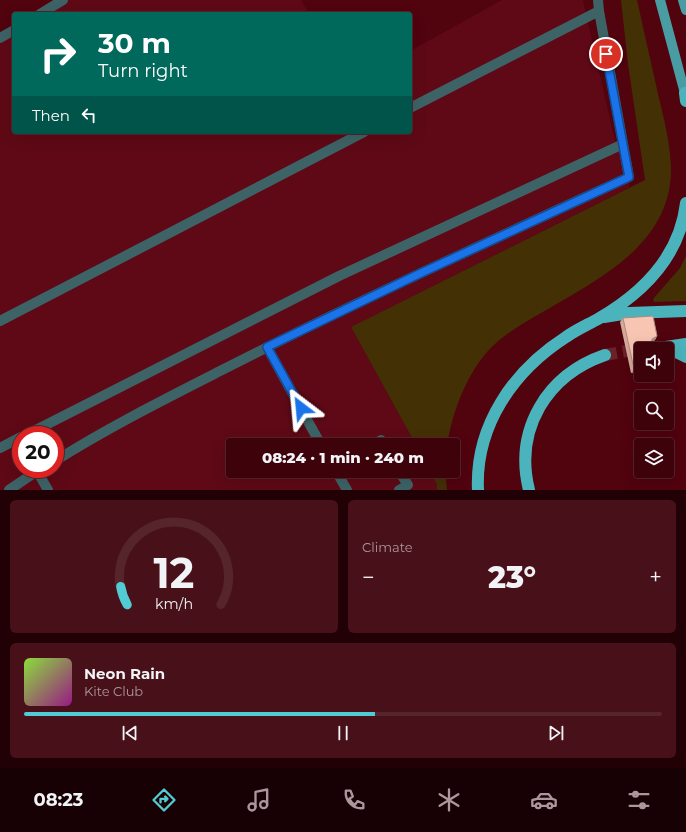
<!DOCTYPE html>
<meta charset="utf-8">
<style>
:root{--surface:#3d020a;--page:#481018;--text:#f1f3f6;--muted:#ad979c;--line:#56242b;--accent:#51ccd4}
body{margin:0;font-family:Montserrat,sans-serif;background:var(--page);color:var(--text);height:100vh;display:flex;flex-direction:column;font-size:15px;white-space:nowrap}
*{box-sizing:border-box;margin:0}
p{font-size:13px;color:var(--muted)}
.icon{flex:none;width:22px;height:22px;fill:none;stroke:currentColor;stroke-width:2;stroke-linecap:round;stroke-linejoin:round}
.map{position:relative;height:490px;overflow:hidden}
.sheet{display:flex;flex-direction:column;gap:10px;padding:10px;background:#220106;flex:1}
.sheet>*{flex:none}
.guide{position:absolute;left:12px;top:12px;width:400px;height:122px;border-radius:4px;box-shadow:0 4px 16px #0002,0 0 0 1px var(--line);background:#00695c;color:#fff;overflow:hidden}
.controls{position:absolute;left:634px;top:342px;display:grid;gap:8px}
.controls a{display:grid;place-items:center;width:40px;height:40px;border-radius:4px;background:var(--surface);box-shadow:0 4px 16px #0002,0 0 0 1px var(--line);font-size:20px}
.speed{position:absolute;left:12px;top:426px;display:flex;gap:8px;font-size:20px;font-weight:700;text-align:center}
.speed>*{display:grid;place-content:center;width:52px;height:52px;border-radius:50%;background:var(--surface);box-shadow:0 4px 16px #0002,0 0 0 1px var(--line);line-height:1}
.speed .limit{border:6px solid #d22;background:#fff;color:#111}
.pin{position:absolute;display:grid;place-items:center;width:34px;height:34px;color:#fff;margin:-17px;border:2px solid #fff;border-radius:50%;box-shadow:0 1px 4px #0007}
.me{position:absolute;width:44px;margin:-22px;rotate:331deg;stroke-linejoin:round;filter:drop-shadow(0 0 3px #0008)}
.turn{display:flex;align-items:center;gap:14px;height:84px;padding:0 20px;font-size:18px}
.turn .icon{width:52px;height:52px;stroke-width:2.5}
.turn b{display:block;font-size:28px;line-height:34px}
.then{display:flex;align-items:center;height:38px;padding:0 20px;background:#0003;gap:8px;font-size:15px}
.big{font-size:30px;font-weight:800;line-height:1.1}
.sheet .card{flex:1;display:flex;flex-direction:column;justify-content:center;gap:6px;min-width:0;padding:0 14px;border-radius:6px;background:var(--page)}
.sheet .dial{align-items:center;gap:0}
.dial svg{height:104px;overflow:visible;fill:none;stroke:var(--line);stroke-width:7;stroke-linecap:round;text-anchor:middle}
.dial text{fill:var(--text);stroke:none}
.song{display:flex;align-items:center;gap:12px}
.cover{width:48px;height:48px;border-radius:6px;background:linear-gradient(135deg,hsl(90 70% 55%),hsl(310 70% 35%))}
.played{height:4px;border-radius:2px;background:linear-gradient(90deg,var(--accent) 55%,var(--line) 55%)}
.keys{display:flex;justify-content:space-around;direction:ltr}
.heat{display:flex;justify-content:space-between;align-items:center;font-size:22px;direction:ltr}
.sheet .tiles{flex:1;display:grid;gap:10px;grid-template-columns:1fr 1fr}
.card:last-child{grid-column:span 2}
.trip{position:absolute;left:226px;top:438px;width:234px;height:40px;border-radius:4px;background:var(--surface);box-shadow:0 4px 16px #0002,0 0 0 1px var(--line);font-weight:800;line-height:40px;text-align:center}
.dock{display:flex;height:64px;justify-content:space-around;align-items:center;background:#180104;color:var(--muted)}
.dock .icon{width:28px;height:28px}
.dock .on{color:var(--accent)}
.dock b{font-size:18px;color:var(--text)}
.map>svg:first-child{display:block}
.built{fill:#5f0916;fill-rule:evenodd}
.green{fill:#443005}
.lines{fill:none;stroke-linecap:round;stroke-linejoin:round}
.highway-tunnel{stroke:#6b212a;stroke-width:12;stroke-dasharray:12 6;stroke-linecap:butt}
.minor{stroke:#3d6366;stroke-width:10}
.major{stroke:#499da2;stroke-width:10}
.highway{stroke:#4bb3bb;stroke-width:12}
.wall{fill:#d5a999}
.shaded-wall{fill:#ae8a7d}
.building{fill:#f8c5b2;stroke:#ae8a7d}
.route-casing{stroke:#114b97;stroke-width:10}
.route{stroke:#1a73e8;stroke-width:7}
</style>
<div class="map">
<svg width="686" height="490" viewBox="0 0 686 490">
<rect width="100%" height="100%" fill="#51030e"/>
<!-- built -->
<path class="built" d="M53,0H301L309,14H30Z
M502,0H583L613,133L630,187L351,327L416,445H233V471H430L437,485V490H0V33L14,24V132H410V51ZM21,435H55V469H21Z"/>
<!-- green -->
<path class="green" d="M621,0H637C644,31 651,63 658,94C664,119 671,146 671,172C669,246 597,280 541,313C522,324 502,335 487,352C465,378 453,411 447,445H416L351,327L645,180L628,64Z
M686,256V301L654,302L653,299L680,268Z
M430,471H445L447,490H437V485Z"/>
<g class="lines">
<!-- highway-tunnel -->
<path class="highway-tunnel" d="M605,355L643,348"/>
<!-- minor -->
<path class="minor" d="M40,14L63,0
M0,38L14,30
M410,108L599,11
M0,321L364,132
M267,347L321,445
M26,435L339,276L623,144
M372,445L381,440L384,445
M0,448L21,437
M55,461C109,427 165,399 222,370C355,302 492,240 629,177L599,11L598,0
M41,469L37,471L48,490
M336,471L347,490
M9,490L37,471
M399,490L408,485L399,471"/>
<!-- major -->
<path class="major" d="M660,0L686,97
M683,0L686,10"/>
<!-- highway -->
<path class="highway" d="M685,93L686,101
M604,317L629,313L686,311
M656,347H666L686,357
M666,347L686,344
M478,490C475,426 513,371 566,337C576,330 587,325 598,319C643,293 680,256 686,203
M529,490C514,429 547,375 605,355"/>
</g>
<!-- wall -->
<path class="wall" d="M623,318L657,336L655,340L652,342L641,371L631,373L620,322Z"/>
<!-- shaded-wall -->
<path class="shaded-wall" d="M657,336L655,340L650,343L652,339Z
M641,367V371L631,373L634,369Z"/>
<!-- building -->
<path class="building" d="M653,316L657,336L652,339L651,344L654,349H641V367L634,369L623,318Z"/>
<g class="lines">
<!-- route casing -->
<g class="route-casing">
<path id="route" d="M301,408L267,347L421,273L629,177L606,54"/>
</g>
<!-- route -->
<use href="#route" class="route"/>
</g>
</svg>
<div class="controls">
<a><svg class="icon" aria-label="sound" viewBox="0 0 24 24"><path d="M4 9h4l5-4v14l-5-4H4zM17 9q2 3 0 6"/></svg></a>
<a><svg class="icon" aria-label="search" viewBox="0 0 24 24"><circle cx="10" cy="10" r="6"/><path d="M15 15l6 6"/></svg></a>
<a><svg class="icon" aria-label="layers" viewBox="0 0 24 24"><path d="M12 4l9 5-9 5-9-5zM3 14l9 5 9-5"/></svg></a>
</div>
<div class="speed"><div class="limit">20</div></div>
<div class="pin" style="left:606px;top:54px;background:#d93025"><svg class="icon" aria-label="arrive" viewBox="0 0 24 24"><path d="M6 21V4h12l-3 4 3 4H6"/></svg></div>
<svg class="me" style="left:301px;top:408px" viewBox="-20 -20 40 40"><path d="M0-17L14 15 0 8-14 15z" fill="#1a73e8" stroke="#fff" stroke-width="4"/></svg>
<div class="trip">08:24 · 1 min · 240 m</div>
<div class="guide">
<div class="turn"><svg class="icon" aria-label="right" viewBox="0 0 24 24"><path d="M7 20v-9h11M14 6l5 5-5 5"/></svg><div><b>30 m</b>Turn right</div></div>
<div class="then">Then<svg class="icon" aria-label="left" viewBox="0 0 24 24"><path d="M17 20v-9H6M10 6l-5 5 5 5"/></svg></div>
</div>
</div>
<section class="sheet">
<div class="tiles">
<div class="card dial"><svg viewBox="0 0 100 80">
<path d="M14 69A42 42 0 1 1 86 69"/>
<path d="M14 69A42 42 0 0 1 9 55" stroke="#51ccd4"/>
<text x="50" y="56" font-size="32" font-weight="700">12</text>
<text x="50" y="72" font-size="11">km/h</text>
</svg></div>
<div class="card"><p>Climate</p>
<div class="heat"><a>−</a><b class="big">23°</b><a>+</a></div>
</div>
<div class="card">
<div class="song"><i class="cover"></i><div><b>Neon Rain</b><p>Kite Club</p></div></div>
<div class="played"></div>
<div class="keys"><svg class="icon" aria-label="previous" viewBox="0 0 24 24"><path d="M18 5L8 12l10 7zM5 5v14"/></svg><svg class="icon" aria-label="pause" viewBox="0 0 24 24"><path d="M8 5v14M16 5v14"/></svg><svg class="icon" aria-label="next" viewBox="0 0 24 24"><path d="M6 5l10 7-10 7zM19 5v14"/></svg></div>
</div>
</div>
</section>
<nav class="dock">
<b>08:23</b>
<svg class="icon on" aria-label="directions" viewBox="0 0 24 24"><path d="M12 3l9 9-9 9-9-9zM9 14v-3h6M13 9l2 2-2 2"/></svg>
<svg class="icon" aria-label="music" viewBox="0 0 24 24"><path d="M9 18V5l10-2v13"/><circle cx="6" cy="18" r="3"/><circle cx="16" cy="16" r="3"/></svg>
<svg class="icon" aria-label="phone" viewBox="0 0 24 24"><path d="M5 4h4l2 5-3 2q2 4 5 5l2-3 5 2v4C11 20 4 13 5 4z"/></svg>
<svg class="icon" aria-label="climate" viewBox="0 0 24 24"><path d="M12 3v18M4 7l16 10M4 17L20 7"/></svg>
<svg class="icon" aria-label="car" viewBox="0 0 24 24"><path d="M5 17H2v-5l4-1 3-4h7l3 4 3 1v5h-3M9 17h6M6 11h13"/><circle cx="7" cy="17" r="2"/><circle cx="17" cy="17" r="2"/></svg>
<svg class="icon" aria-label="filters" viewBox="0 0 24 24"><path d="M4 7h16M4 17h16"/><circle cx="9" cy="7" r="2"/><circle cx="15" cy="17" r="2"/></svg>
</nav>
